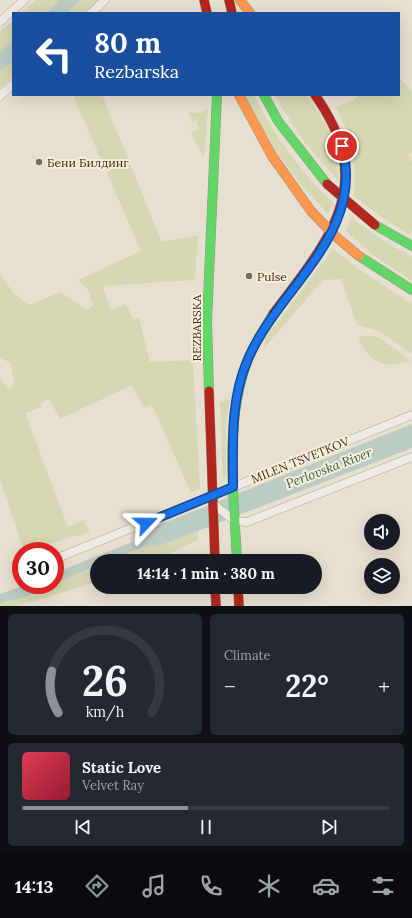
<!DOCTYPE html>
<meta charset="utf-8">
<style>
:root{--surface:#171b24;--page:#242831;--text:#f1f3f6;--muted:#9ea1a6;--line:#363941;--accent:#8c9099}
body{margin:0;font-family:Lora,serif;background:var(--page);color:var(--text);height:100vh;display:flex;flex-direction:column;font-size:15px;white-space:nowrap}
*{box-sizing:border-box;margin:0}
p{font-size:13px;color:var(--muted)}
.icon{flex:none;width:22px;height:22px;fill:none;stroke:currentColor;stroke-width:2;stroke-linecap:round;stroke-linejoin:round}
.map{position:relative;height:606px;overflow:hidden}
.side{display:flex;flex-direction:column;gap:8px;padding:8px;background:#0d0f14;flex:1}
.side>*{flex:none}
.banner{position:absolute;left:12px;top:12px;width:388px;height:84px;border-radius:0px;box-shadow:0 4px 16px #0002;background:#1a4fa0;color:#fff;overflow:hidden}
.tools{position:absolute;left:364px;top:514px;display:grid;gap:8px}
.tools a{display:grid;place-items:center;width:36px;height:36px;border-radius:50%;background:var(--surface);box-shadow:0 4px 16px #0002;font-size:20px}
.speed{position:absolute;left:12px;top:542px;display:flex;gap:8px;font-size:20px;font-weight:700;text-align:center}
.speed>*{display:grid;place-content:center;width:52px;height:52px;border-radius:50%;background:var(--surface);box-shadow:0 4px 16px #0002;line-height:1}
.speed .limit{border:6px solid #d22;background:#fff;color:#111}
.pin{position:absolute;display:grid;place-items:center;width:34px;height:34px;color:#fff;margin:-17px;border:2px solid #fff;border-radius:50%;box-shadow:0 1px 4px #0007}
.me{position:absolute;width:44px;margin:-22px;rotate:67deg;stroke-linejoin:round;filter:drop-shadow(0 0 3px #0008)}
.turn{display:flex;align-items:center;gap:14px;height:84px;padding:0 16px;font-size:18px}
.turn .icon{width:52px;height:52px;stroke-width:2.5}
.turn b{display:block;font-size:28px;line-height:34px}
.big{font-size:30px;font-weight:800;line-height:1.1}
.side .tile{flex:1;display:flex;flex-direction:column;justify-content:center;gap:6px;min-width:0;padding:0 14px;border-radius:6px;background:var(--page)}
.side .dial{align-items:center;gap:0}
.dial svg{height:104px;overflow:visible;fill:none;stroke:var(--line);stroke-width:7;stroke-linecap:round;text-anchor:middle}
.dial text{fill:var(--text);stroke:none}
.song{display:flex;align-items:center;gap:12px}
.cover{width:48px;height:48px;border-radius:6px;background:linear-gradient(135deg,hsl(350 70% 55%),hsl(350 70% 35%))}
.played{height:4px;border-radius:2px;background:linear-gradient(90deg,var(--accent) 45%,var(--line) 45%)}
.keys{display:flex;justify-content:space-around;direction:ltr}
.heat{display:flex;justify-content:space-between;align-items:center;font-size:22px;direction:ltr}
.side .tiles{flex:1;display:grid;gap:8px;grid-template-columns:1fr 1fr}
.tile:last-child{grid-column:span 2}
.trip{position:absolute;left:90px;top:554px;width:232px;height:40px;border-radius:20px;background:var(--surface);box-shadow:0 4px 16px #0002;font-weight:800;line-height:40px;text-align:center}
.dock{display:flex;height:64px;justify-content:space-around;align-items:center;background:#090b0e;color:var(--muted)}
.dock .icon{width:28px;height:28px}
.dock .current{color:var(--accent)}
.dock b{font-size:18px;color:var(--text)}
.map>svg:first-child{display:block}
.green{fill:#d6d7b3}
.water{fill:#bcccc2}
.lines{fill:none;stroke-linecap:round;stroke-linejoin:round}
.street-casing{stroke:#ada599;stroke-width:9}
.fast-casing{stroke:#9c958a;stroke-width:10}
.slow-casing{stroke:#9c958a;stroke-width:10}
.jam-casing{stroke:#9c958a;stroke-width:10}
.street{stroke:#efebe3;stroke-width:8}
.fast{stroke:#63d668;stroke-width:9}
.slow{stroke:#ff974d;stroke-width:9}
.jam{stroke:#b3261e;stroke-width:9}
.slow-bridge-casing{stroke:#928b80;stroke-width:10;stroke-linecap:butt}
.jam-bridge-casing{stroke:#928b80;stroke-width:10;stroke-linecap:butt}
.slow-bridge{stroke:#ff974d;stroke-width:9}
.jam-bridge{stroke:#b3261e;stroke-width:9}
.route-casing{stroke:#114b97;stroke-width:10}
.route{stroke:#1a73e8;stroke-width:7}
.poi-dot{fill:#786c5e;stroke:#f7eed8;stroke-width:1.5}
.labels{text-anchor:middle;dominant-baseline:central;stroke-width:4;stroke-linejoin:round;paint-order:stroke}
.poi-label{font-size:12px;fill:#3d2e20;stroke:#f7eed8;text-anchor:start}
.street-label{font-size:12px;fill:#3d2e20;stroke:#f7eed8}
.water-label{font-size:13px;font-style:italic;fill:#2f5d5a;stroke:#f7eed8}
</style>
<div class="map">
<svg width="412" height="606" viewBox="0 0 412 606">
<rect width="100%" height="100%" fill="#e7e0d1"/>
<!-- green -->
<path class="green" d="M36,0H59L46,13H21Z
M81,0H100L85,13H67Z
M13,20V41L0,52V31Z
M13,62V76L0,88V71Z
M399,77L412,91V153L408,155L412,162V230L410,235L380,216L354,196L355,172L351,139L336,107L352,101L360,95H399Z
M73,95H102L162,242L198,235L195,280L103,286L111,311L126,304L133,319L139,318L150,362L193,360L200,489L191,493L152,405L143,407L132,385L60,419L49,399L40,404L42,407L25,413L68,527L84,520L90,532L24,551L0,479V379L10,389L14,384L11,363L0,358V274L15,295L29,305L61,292L87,310L93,305L88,290L78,280L141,251Z
M245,95H254C273,135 301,172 333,203L328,214L301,185L276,152Z
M274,95H307C330,128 337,140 338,180L305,143Z
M208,108L204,158L191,133L199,129L196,120L193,122L187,112L201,113Z
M351,218L389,244L412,257V281L373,255L346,231Z
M333,249L353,265L412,304V354L379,331L357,325L341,279L323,280L263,349L266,337Z
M366,335L380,338L411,361C384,368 374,366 359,341L360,337Z
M226,399L230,400L226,425V479H223L220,402L225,401Z
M198,531V540L154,561H107L144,547L159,546Z
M97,565V582L17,606H0L7,601L23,598Z"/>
<!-- water -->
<path class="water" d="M59,0H81L67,13H46Z
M13,41V62L0,71V52Z
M412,424V448L159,546L144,547L107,561H97V565L55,584V573L142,538L154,527Z
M25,585H52L23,598L7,601L0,605V594Z"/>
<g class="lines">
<!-- street casing -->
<g class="street-casing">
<path id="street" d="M91,13L105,0
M0,22L24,0
M0,96L13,84
M213,504L235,521L247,522L412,457
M55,559L412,415"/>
</g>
<!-- fast casing -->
<g class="fast-casing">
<path id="fast" d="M264,95L278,121L327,184
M375,225L412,246
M359,256L412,290
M209,391L207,321L217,95
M237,561C234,495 224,425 247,362C253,345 264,330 273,314"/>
</g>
<!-- slow casing -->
<g class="slow-casing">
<path id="slow" d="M240,0L250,13
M239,95L272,156L311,211"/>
</g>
<!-- jam casing -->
<g class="jam-casing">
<path id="jam" d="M204,0L207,13
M229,0L232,13
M273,314C329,240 379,185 315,95
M209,391L215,561
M215,587L216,606
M238,587L239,606"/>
</g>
<!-- street -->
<use href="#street" class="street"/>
<!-- fast -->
<use href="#fast" class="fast"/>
<!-- slow -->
<use href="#slow" class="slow"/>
<!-- jam -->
<use href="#jam" class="jam"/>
<!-- slow-bridge casing -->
<g class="slow-bridge-casing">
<path id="slow-bridge" d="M311,211L335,236L359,256"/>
</g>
<!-- jam-bridge casing -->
<g class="jam-bridge-casing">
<path id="jam-bridge" d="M327,184L375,225"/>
</g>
<!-- slow-bridge -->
<use href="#slow-bridge" class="slow-bridge"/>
<!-- jam-bridge -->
<use href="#jam-bridge" class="jam-bridge"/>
</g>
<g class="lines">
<!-- route casing -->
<g class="route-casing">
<path id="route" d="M146,523L233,487C233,444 230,400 248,359C279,287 366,234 342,146"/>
</g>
<!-- route -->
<use href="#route" class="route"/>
</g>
<!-- markers -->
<g class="poi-dot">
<circle cx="39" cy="162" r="4"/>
<circle cx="249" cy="276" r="4"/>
</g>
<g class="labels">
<!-- poi labels -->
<g class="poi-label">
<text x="47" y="162">Бени Билдинг</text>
<text x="257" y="276">Pulse</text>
</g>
<!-- street labels -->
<g class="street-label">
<text transform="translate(196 328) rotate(-90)">REZBARSKA</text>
<text transform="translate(300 460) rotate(-22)">MILEN TSVETKOV</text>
</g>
<!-- water labels -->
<g class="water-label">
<text transform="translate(329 468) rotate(-21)">Perlovska River</text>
</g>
</g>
</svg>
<div class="tools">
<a><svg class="icon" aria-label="sound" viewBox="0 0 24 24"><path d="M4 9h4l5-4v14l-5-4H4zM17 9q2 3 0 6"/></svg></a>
<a><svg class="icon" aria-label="layers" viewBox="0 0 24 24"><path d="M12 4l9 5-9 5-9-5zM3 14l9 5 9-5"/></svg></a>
</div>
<div class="speed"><div class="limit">30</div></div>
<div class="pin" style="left:342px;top:146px;background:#d93025"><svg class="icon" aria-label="arrive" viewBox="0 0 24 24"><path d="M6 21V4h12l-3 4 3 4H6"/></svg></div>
<svg class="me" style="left:146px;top:523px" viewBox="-20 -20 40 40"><path d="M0-17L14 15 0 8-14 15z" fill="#1a73e8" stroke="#fff" stroke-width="4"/></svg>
<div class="trip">14:14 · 1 min · 380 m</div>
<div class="banner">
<div class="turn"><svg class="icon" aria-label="left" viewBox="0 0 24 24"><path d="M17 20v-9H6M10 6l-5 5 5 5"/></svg><div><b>80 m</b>Rezbarska</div></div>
</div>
</div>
<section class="side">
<div class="tiles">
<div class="tile dial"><svg viewBox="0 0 100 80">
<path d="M14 69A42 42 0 1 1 86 69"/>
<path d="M14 69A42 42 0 0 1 9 37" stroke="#8c9099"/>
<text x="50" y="56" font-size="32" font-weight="700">26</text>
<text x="50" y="72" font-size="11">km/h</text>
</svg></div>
<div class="tile"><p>Climate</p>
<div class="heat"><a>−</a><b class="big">22°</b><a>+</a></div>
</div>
<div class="tile">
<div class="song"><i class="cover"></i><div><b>Static Love</b><p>Velvet Ray</p></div></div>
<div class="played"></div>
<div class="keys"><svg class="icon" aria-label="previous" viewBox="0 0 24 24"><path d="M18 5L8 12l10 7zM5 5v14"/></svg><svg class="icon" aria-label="pause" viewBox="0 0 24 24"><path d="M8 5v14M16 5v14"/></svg><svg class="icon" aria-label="next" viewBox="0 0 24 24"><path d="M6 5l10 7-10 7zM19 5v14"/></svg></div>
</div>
</div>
</section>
<nav class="dock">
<b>14:13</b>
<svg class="icon current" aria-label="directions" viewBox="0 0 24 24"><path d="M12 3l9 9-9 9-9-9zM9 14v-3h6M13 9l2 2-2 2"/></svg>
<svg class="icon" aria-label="music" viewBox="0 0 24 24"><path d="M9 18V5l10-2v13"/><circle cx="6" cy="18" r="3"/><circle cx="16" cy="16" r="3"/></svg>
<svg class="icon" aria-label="phone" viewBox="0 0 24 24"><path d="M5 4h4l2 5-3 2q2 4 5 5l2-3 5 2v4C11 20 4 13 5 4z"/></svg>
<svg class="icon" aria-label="climate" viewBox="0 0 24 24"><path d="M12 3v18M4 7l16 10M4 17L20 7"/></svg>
<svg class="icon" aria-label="car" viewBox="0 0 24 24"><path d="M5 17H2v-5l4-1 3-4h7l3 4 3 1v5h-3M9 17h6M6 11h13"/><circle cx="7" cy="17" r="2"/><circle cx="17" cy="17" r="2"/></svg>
<svg class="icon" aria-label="filters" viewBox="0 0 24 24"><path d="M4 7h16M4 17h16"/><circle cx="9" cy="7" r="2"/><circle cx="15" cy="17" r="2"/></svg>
</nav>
